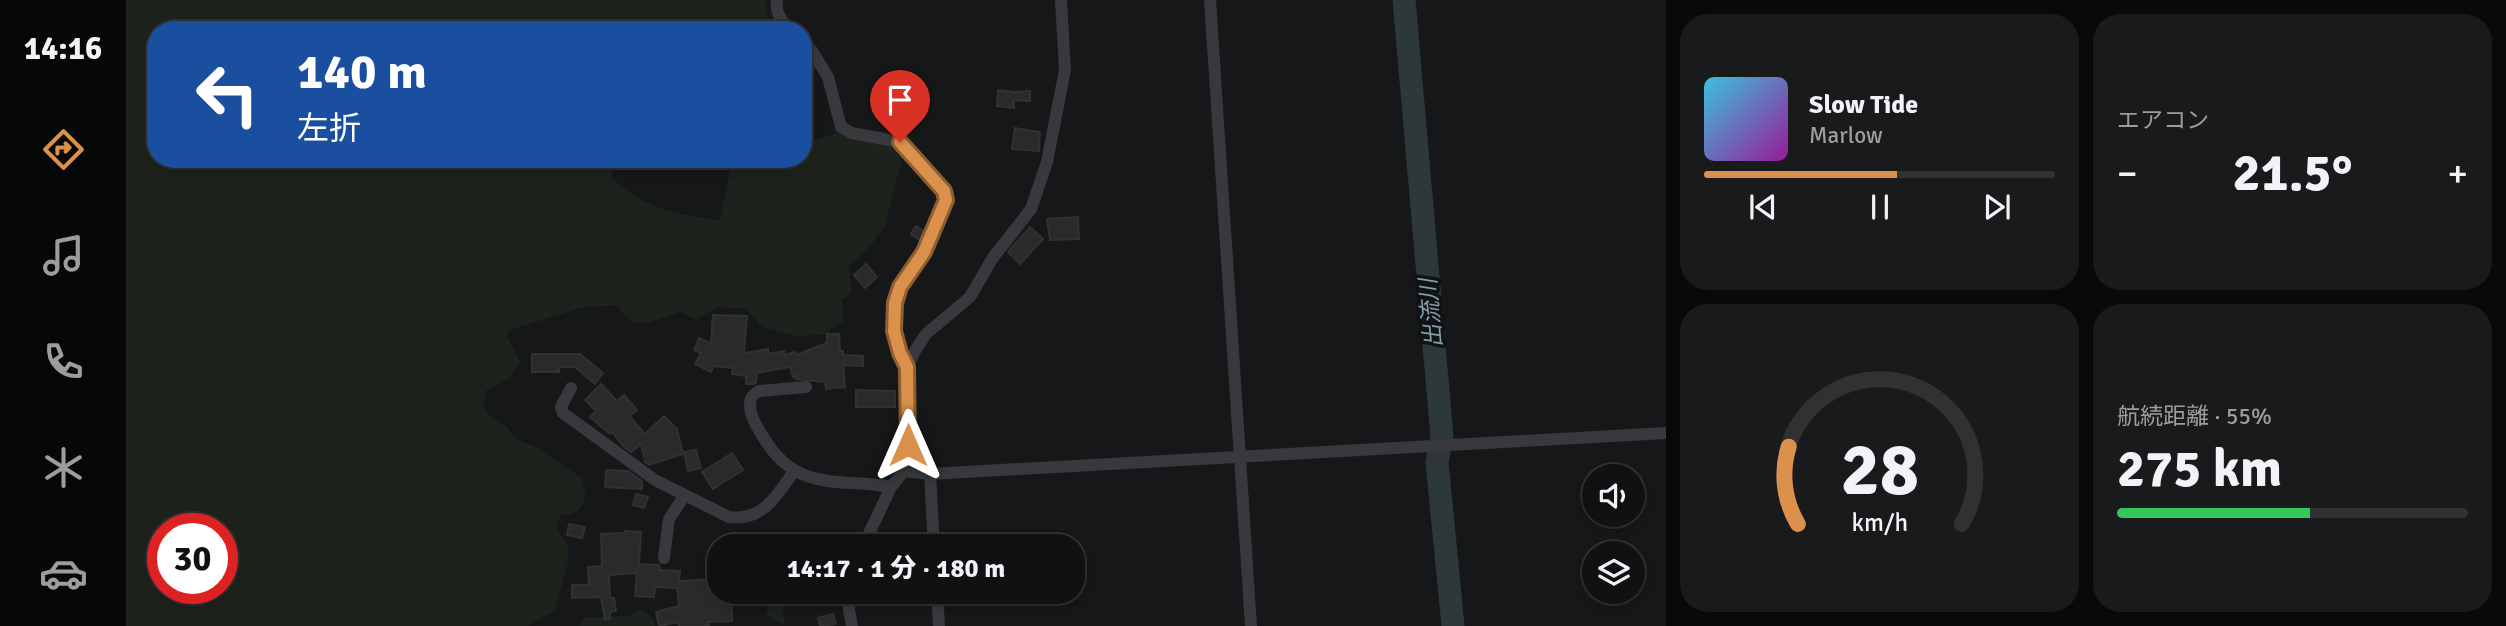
<!DOCTYPE html>
<html lang="ja">
<meta charset="utf-8">
<style>
:root{--surface:#101112;--page:#191a1b;--text:#f1f3f6;--muted:#9c9d9f;--line:#303132;--accent:#db904b}
body{margin:0;font-family:Signika,"Noto Sans JP",sans-serif;background:var(--page);color:var(--text);height:100vh;display:flex;flex-direction:column;font-size:26px;white-space:nowrap}
*{box-sizing:border-box;margin:0}
p{font-size:23px;color:var(--muted)}
.icon{flex:none;width:38px;height:38px;fill:none;stroke:currentColor;stroke-width:2;stroke-linecap:round;stroke-linejoin:round}
.map{position:relative;flex:1;overflow:hidden}
.details{display:flex;flex-direction:column;gap:14px;padding:14px;background:#09090a;width:840px}
.details>*{flex:none}
.banner{position:absolute;left:21px;top:21px;width:665px;height:147px;border-radius:28px;box-shadow:0 4px 10px #0003,0 0 0 2px var(--line);background:#1a4fa0;color:#fff;overflow:hidden}
.fabs{position:absolute;left:1456px;top:464px;display:grid;gap:14px}
.fabs a{display:grid;place-items:center;width:63px;height:63px;border-radius:50%;background:var(--surface);box-shadow:0 4px 10px #0003,0 0 0 2px var(--line);font-size:35px}
.speed{position:absolute;left:21px;top:513px;display:flex;gap:14px;font-size:35px;font-weight:700;text-align:center}
.speed>*{display:grid;place-content:center;width:91px;height:91px;border-radius:50%;background:var(--surface);box-shadow:0 4px 10px #0003,0 0 0 2px var(--line);line-height:1}
.speed .limit{border:10px solid #d22;background:#fff;color:#111}
.pin{position:absolute;display:grid;place-items:center;width:60px;height:60px;color:#fff;margin:-72px -30px;border-radius:50% 50% 50% 0;rotate:-45deg;box-shadow:0 0 7px #0007}
.pin .icon{rotate:45deg}
.me{position:absolute;width:77px;margin:-38px;rotate:0deg;stroke-linejoin:round;filter:drop-shadow(0 0 5px #0008)}
.turn{display:flex;align-items:center;gap:24px;height:147px;padding:0 35px;font-size:32px}
.turn .icon{width:91px;height:91px;stroke-width:2.5}
.turn b{display:block;font-size:49px;line-height:60px}
.big{font-size:52px;font-weight:800;line-height:1.1}
.details .widget{flex:1;display:flex;flex-direction:column;justify-content:center;gap:10px;min-width:0;padding:0 24px;border-radius:28px;background:var(--page)}
.details .dial{align-items:center;gap:0}
.dial svg{height:182px;overflow:visible;fill:none;stroke:var(--line);stroke-width:7;stroke-linecap:round;text-anchor:middle}
.dial text{fill:var(--text);stroke:none}
.song{display:flex;align-items:center;gap:21px}
.cover{width:84px;height:84px;border-radius:10px;background:linear-gradient(135deg,hsl(190 70% 55%),hsl(300 70% 35%))}
.played{height:7px;border-radius:4px;background:linear-gradient(90deg,var(--accent) 55%,var(--line) 55%)}
.keys{display:flex;justify-content:space-around;direction:ltr}
.heat{display:flex;justify-content:space-between;align-items:center;font-size:38px;direction:ltr}
.charge{height:10px;border-radius:5px;background:linear-gradient(90deg,#34c759 55%,var(--line) 0)}
.details .tiles{flex:1;display:grid;gap:14px;grid-template-columns:repeat(2,1fr)}
.trip{position:absolute;left:581px;top:534px;width:378px;height:70px;border-radius:28px;background:var(--surface);box-shadow:0 4px 10px #0003,0 0 0 2px var(--line);font-weight:800;line-height:70px;text-align:center}
main{display:flex;flex:1;min-height:0}
.tab-bar{display:flex;flex-direction:column;width:126px;justify-content:space-around;align-items:center;background:#060707;color:var(--muted)}
.tab-bar .icon{width:49px;height:49px}
.tab-bar .on{color:var(--accent)}
.tab-bar b{font-size:32px;color:var(--text)}
.map>svg:first-child{display:block}
.green{fill:#1d221d;fill-rule:evenodd}
.lines{fill:none;stroke-linecap:round;stroke-linejoin:round}
.river{stroke:#2e373a;stroke-width:23}
.building{fill:#292a2c;stroke:#303133;stroke-width:2}
.minor{stroke:#38393c;stroke-width:12}
.route-casing{stroke:#8e5e31;stroke-width:18}
.route{stroke:#db904b;stroke-width:12}
.labels{text-anchor:middle;dominant-baseline:central;stroke-width:7;stroke-linejoin:round;paint-order:stroke}
.water-label{font-size:23px;font-style:italic;fill:#85a1ad;stroke:#111213}
</style>
<main>
<nav class="tab-bar">
<b>14:16</b>
<svg class="icon on" aria-label="directions" viewBox="0 0 24 24"><path d="M12 3l9 9-9 9-9-9zM9 14v-3h6M13 9l2 2-2 2"/></svg>
<svg class="icon" aria-label="music" viewBox="0 0 24 24"><path d="M9 18V5l10-2v13"/><circle cx="6" cy="18" r="3"/><circle cx="16" cy="16" r="3"/></svg>
<svg class="icon" aria-label="phone" viewBox="0 0 24 24"><path d="M5 4h4l2 5-3 2q2 4 5 5l2-3 5 2v4C11 20 4 13 5 4z"/></svg>
<svg class="icon" aria-label="climate" viewBox="0 0 24 24"><path d="M12 3v18M4 7l16 10M4 17L20 7"/></svg>
<svg class="icon" aria-label="car" viewBox="0 0 24 24"><path d="M5 17H2v-5l4-1 3-4h7l3 4 3 1v5h-3M9 17h6M6 11h13"/><circle cx="7" cy="17" r="2"/><circle cx="17" cy="17" r="2"/></svg>
</nav>
<div class="map">
<svg width="1540" height="626" viewBox="0 0 1540 626">
<rect width="100%" height="100%" fill="#161718"/>
<!-- green -->
<path class="green" d="M0,0H640L642,19L637,24L625,25L612,30H30V159H488L486,178C515,207 554,216 594,220L605,167L625,159H677V143L711,133L759,141L777,156L762,212L761,224L745,245L723,266L726,293L715,300L718,320L698,335L669,336L636,327L620,309L591,307L570,320L555,312L521,323H506L490,305L454,308L384,330L381,336L394,362L384,378L360,391L357,403L361,413L382,428L389,438L413,449L456,478C463,502 459,512 434,516L430,528L442,546V563L429,610L402,626H0ZM37,528H96V588H37Z
M648,592H683L686,594L685,598L670,593L662,594L657,612L659,622L656,624L640,615Z
M517,609L527,619L529,626H453L460,617L505,616L512,610Z"/>
<g class="lines">
<!-- river -->
<path class="river" d="M1278,0L1316,437L1311,462L1327,626"/>
</g>
<!-- building -->
<path class="building" d="M872,90L889,92L904,91V101L888,100V108L871,106Z
M889,128L914,132L913,151L886,149Z
M952,217L953,239L924,240L921,219Z
M790,226L798,231L793,240L785,234Z
M904,227L917,239L894,264L882,252Z
M740,264L751,277L739,288L728,275Z
M587,315L621,316L618,353L642,349V354L658,351V355L669,352L670,355L701,343V334H713L714,351H717V355L737,356V366L717,365L719,387L700,389L699,382L670,379V376L667,377L664,367L631,373L630,383L627,384H620V376L606,374L607,368L588,366L585,372L569,364L575,353L568,350L573,338L585,343Z
M406,354H454L477,373L469,384L449,367H433V372H406Z
M475,384L491,401L498,395L511,410L503,416L519,434L538,416L551,429L557,454L523,465L519,462L515,444L505,452L499,448L486,432L484,434L464,417L470,411L459,400Z
M730,390L769,391V407H730Z
M570,450L575,468L562,471L558,452Z
M606,453L617,470L587,489L576,472Z
M480,470L502,471L516,481V489L479,487Z
M510,494L522,497L518,508L507,505Z
M443,524L459,527L456,538L441,535Z
M499,531L515,532L513,564L533,565L534,570L554,571L553,581L591,579L593,592H605L606,621L582,622L583,626H553V622L533,626L530,612L553,606L551,588L529,587L528,597L509,596L511,573L483,575L484,598H488L490,611L484,612V619L479,620L475,597L446,598V585H463L462,567L476,566L475,534L499,533Z
M707,614L710,624L694,626L692,618Z"/>
<g class="lines">
<!-- minor -->
<path class="minor" d="M651,0C649,14 655,20 665,30
M1084,0L1125,626
M677,42L686,51L702,77L715,127L726,133L774,142L820,196C820,205 815,213 812,222C791,272 744,309 781,367
M680,387L633,391C623,396 623,403 625,413C629,426 636,435 643,446C676,492 716,478 765,487
M445,388L435,407L437,413L529,480L603,517C638,521 651,495 668,471
M778,471L804,474L1540,433
M804,474L808,546
M737,546L765,487L778,471L782,445L781,367L789,351L800,334L844,297L866,259L905,209L921,162L939,70L935,0
M538,558L543,519L559,495
M725,592L723,610L726,626
M811,592L813,626"/>
</g>
<g class="lines">
<!-- route casing -->
<g class="route-casing">
<path id="route" d="M774,142L818,191L820,200L798,252L774,287L769,303L768,331L774,353L781,367L782,445"/>
</g>
<!-- route -->
<use href="#route" class="route"/>
</g>
<g class="labels">
<!-- water labels -->
<g class="water-label">
<text transform="translate(1305 313) rotate(-95)">出流川</text>
</g>
</g>
</svg>
<div class="fabs">
<a><svg class="icon" aria-label="sound" viewBox="0 0 24 24"><path d="M4 9h4l5-4v14l-5-4H4zM17 9q2 3 0 6"/></svg></a>
<a><svg class="icon" aria-label="layers" viewBox="0 0 24 24"><path d="M12 4l9 5-9 5-9-5zM3 14l9 5 9-5"/></svg></a>
</div>
<div class="speed"><div class="limit">30</div></div>
<div class="pin" style="left:774px;top:142px;background:#d93025"><svg class="icon" aria-label="arrive" viewBox="0 0 24 24"><path d="M6 21V4h12l-3 4 3 4H6"/></svg></div>
<svg class="me" style="left:782px;top:445px" viewBox="-20 -20 40 40"><path d="M0-17L14 15 0 8-14 15z" fill="#db904b" stroke="#fff" stroke-width="4"/></svg>
<div class="trip">14:17 · 1 分 · 180 m</div>
<div class="banner">
<div class="turn"><svg class="icon" aria-label="left" viewBox="0 0 24 24"><path d="M17 20v-9H6M10 6l-5 5 5 5"/></svg><div><b>140 m</b>左折</div></div>
</div>
</div>
<section class="details">
<div class="tiles">
<div class="widget">
<div class="song"><i class="cover"></i><div><b>Slow Tide</b><p>Marlow</p></div></div>
<div class="played"></div>
<div class="keys"><svg class="icon" aria-label="previous" viewBox="0 0 24 24"><path d="M18 5L8 12l10 7zM5 5v14"/></svg><svg class="icon" aria-label="pause" viewBox="0 0 24 24"><path d="M8 5v14M16 5v14"/></svg><svg class="icon" aria-label="next" viewBox="0 0 24 24"><path d="M6 5l10 7-10 7zM19 5v14"/></svg></div>
</div>
<div class="widget"><p>エアコン</p>
<div class="heat"><a>−</a><b class="big">21.5°</b><a>+</a></div>
</div>
<div class="widget dial"><svg viewBox="0 0 100 80">
<path d="M14 69A42 42 0 1 1 86 69"/>
<path d="M14 69A42 42 0 0 1 10 35" stroke="#db904b"/>
<text x="50" y="56" font-size="32" font-weight="700">28</text>
<text x="50" y="72" font-size="11">km/h</text>
</svg></div>
<div class="widget"><p>航続距離 · 55%</p><b class="big">275 km</b><div class="charge"></div></div>
</div>
</section>
</main>
